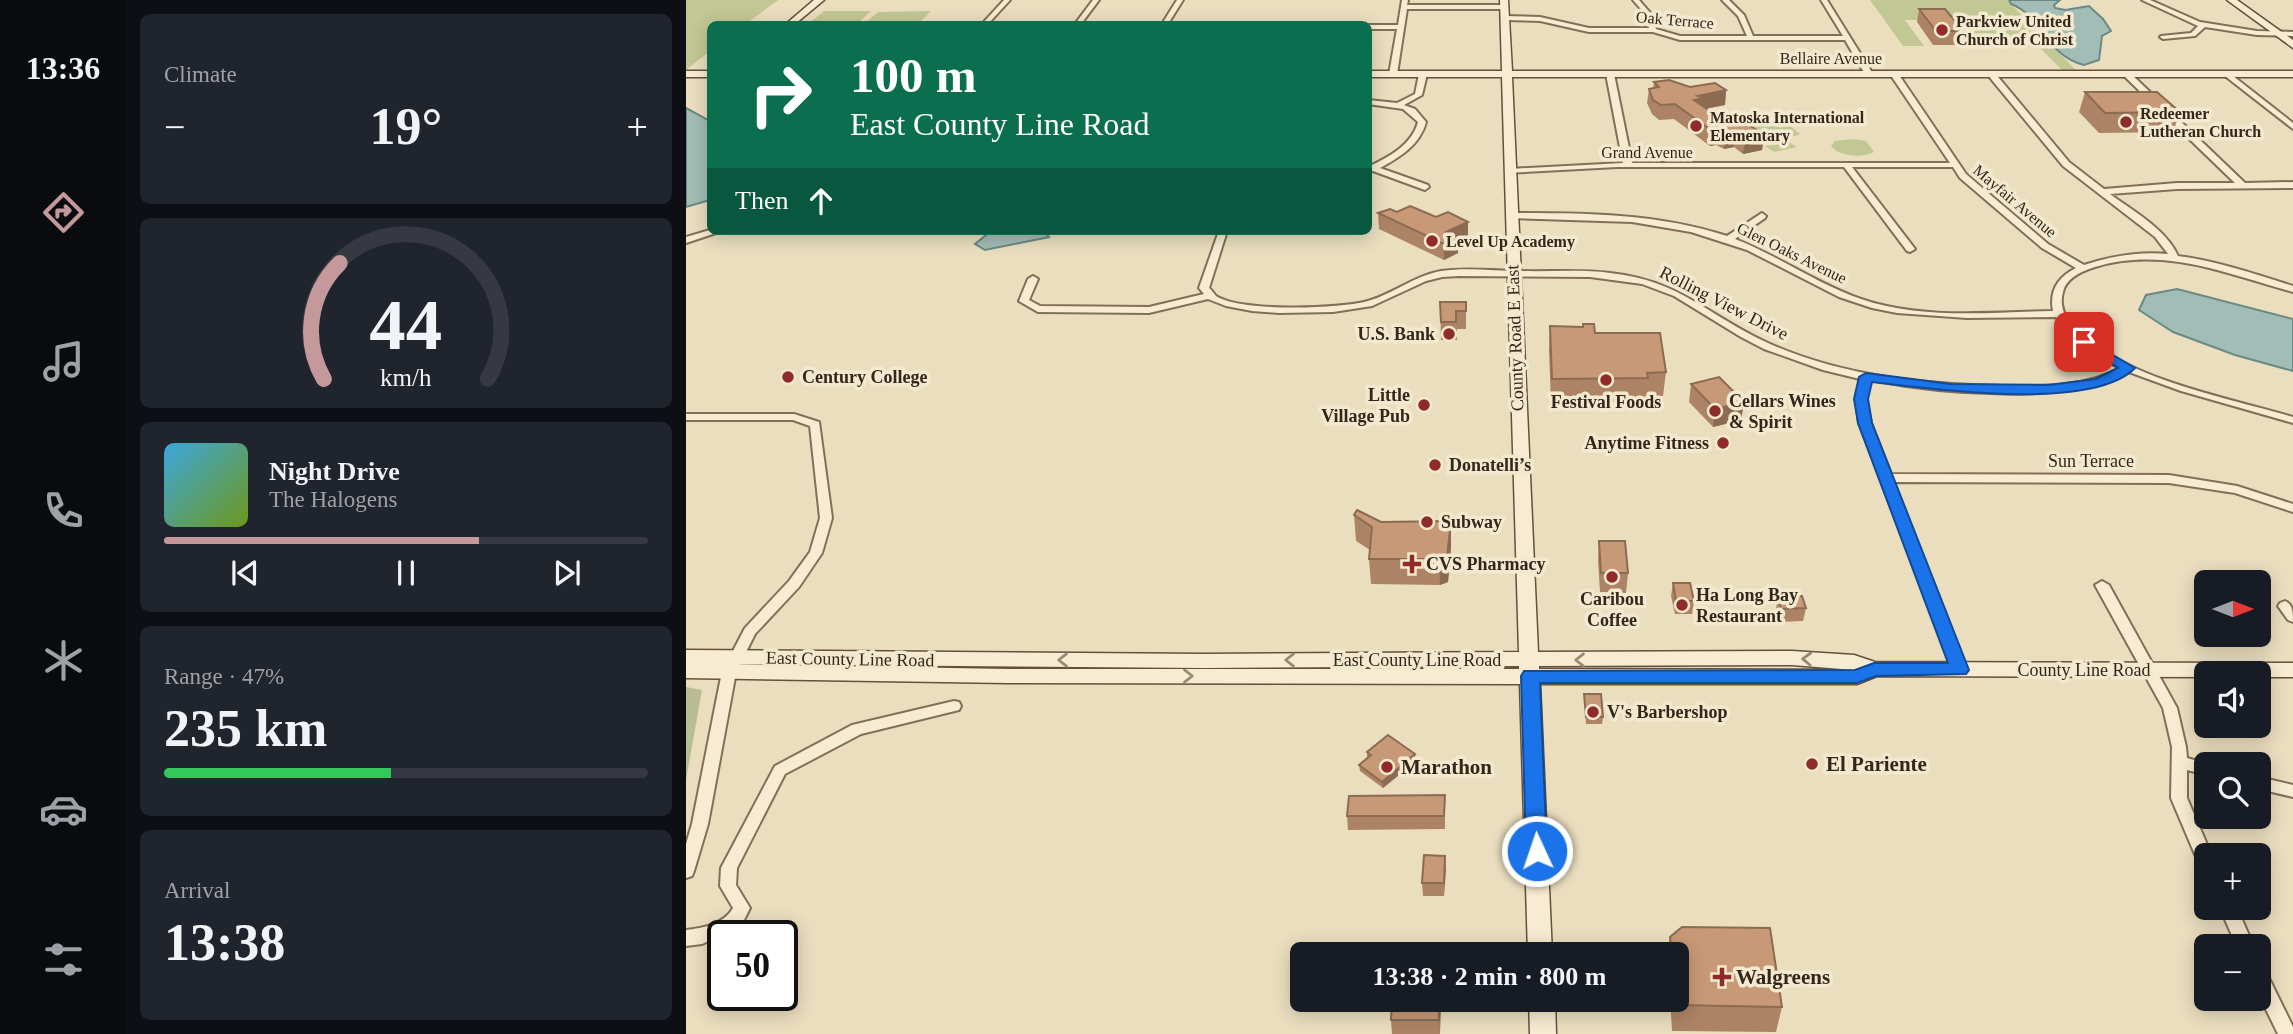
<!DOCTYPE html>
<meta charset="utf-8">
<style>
:root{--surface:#171b24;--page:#20242c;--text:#f1f3f6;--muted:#9ea1a6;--line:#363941;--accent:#c5999b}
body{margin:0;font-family:Georgia,serif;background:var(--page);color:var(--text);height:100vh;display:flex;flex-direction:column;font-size:26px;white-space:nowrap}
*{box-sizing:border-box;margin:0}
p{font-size:23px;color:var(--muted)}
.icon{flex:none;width:38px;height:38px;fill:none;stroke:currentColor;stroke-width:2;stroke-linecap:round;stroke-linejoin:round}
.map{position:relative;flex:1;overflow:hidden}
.panel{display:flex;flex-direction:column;gap:14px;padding:14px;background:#0d0f14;width:560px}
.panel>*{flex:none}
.banner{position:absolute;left:21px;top:21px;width:665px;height:214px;border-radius:10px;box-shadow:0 4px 18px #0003;background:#0b6e4f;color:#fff;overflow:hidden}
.needle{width:46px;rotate:90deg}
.buttons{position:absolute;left:1508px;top:570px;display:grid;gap:14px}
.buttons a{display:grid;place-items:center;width:77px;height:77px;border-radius:10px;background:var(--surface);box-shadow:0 4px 18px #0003;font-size:35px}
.speed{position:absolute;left:21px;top:920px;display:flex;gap:14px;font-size:35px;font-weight:700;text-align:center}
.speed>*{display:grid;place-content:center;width:91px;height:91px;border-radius:50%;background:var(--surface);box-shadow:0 4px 18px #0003;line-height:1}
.speed .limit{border:4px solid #111;border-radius:10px;background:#fff;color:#111}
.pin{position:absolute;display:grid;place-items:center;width:60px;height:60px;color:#fff;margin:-30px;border-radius:14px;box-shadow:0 4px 10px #0006}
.me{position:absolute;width:77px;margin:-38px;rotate:357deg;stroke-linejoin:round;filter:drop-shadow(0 0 5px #0008)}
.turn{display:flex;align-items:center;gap:24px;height:147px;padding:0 28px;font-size:32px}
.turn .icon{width:91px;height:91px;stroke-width:2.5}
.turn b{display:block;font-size:49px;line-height:60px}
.then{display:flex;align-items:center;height:66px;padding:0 28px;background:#0003;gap:14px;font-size:26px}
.big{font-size:52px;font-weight:700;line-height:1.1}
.panel .tile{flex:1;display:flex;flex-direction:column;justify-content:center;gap:10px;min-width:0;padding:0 24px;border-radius:10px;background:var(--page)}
.panel .dial{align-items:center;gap:0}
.dial svg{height:182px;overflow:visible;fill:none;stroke:var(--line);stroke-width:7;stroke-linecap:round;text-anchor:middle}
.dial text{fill:var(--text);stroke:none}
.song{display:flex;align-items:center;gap:21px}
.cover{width:84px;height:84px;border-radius:10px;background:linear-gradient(135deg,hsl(200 70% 55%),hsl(80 70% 35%))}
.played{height:7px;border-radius:4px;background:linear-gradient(90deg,var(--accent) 65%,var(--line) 65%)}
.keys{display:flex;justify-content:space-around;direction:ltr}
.heat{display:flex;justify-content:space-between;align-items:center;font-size:38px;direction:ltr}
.charge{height:10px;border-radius:5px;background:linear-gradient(90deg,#34c759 47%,var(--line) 0)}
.trip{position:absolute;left:604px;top:942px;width:399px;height:70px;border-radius:10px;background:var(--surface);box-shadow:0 4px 18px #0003;font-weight:700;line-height:70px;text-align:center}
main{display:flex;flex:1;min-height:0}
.tabs{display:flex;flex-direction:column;width:126px;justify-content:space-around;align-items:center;background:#090b0e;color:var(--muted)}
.tabs .icon{width:49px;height:49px}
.tabs .selected{color:var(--accent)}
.tabs b{font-size:32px;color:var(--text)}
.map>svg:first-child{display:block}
.green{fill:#c2c894}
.cemetery{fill:#b8bd93}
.water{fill:#a2bdb5;stroke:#6a8a83;stroke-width:2}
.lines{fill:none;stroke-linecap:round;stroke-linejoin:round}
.street-casing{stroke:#836f58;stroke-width:4}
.secondary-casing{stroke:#65503c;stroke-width:3}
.street{fill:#f7ecd1;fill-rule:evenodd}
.secondary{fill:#f7ecd1;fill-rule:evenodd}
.wall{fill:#ac8465}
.shaded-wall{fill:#8c6b53}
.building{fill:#c89976;stroke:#8c6b53;stroke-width:2}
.oneway{stroke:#958a76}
.route{fill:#1a73e8;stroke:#114b97;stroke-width:2}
.poi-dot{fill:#8f2b2b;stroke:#f3e9ce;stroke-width:2.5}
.labels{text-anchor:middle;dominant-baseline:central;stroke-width:7;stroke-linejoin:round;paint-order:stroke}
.far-street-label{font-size:16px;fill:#33271c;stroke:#f3e9ce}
.far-poi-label{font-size:16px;font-weight:bold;fill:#33271c;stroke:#f3e9ce;text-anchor:start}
.street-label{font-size:18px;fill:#33271c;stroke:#f3e9ce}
.poi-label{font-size:18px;font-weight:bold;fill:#33271c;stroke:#f3e9ce;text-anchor:start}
.near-poi-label{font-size:21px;font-weight:bold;fill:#33271c;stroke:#f3e9ce;text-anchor:start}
</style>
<main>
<nav class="tabs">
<b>13:36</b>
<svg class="icon selected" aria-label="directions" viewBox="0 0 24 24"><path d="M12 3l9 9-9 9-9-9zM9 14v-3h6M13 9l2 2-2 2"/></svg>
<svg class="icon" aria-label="music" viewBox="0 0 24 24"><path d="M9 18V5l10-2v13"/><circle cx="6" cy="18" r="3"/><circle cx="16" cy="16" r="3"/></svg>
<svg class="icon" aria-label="phone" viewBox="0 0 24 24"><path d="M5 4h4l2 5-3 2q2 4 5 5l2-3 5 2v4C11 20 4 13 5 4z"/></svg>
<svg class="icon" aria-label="climate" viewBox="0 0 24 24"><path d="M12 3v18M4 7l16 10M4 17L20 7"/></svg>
<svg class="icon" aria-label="car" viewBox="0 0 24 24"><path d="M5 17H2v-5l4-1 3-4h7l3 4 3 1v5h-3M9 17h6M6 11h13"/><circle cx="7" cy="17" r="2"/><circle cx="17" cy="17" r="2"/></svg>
<svg class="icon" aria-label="filters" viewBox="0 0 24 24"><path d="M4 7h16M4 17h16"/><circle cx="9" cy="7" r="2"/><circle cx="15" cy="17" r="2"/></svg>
</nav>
<section class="panel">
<div class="tile"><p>Climate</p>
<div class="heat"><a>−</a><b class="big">19°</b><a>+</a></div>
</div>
<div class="tile dial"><svg viewBox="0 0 100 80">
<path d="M14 69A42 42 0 1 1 86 69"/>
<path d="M14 69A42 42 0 0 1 21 18" stroke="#c5999b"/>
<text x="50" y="56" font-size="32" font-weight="700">44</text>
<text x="50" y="72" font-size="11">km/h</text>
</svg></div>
<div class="tile">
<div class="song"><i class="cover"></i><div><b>Night Drive</b><p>The Halogens</p></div></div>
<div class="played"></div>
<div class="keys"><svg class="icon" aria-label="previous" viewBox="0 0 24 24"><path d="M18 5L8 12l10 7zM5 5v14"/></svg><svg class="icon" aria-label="pause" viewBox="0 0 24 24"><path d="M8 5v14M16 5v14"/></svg><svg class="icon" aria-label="next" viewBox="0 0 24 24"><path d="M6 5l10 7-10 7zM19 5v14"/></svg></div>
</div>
<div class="tile"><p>Range · 47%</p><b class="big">235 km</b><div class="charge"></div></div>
<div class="tile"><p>Arrival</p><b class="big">13:38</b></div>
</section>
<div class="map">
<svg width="1607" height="1034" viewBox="0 0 1607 1034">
<rect width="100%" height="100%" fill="#ebdebf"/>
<!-- green -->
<path class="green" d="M0,0H92L60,24H24V51L0,70Z
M1184,0H1321L1391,71H1377L1353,47H1291L1267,20H1219L1238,46H1217Z
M138,11H185L171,24H122Z
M245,11L232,24H178L192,12Z
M1070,113L1094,128L1103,125L1114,134L1109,136L1093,135L1111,147L1088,152L1079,146L1090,144L1081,138L1092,135L1075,136L1039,119Z
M1167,139L1180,141L1188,152C1177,158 1153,157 1145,146L1149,141Z"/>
<!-- cemetery -->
<path class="cemetery" d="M0,687L16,690L0,780Z"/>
<!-- water -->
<path class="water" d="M1323,0H1374L1368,5L1369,8L1379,10L1403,6L1417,19L1425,31L1416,36L1413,60L1398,65C1359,55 1357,16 1325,4Z
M0,108L24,121V200L0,207Z
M305,231H358L363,237L299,250L289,244Z
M1491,289L1607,319V371L1549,355L1487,332L1453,310L1460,295Z"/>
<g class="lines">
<!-- street casing -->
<g class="street-casing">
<path id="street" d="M318,0H324L302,24H296Z
M407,0H413L395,24H389Z
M491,0H497L482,24H476Z
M716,0H722L721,5H818L821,7L818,9H721L711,74L707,76L703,74L711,29H682V25H712Z
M947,0H953L966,15L970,29L994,36H1061L1052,16L1036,0H1043L1058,15L1067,36H1157L1135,0H1141L1187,74L1180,76L1159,40H994L967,32H903L854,21L818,20L815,18L818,16L854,17L903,28H963L960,15Z
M1456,0H1464L1514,22L1571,31L1607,32V36L1571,35L1519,27L1509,36L1477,39L1474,37L1475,36L1505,33L1512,26Z
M737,72L741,74L736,95L718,105L729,109L740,122C734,145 714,157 694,168L742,185L743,187L739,190L687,171L682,172V167C703,157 726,145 732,122L717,109L682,104V100L711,103L729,94L733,74Z
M924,72L928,74L946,163H1264L1204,74L1211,72L1280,174L1362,244L1398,265C1426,256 1453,251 1482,254L1469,237L1377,166L1301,74L1308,72L1383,162L1418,189L1491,183H1549L1436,74L1443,72L1559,183L1607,182V188L1491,189L1424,194C1447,211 1480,229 1492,256C1531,261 1569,274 1607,286V292C1541,274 1478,246 1409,267C1396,271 1380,278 1377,292C1371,312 1387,329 1402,341C1461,384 1539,397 1607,417V423L1495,391L1443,372C1383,406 1252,393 1185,380L1180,399L1185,423L1205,474L1483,475L1551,486L1607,504V512L1549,493L1483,483L1207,482L1281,670L1279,674H1269L1267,670L1173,423L1170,399L1174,379L1137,370L1078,349L1055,337L988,296L956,284L904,277L773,276L756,277L740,281L686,306L647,312L593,313L566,311L540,306L522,299L463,313L352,312L333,301L342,279L347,276L352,279L343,300L354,306L463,307L518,294L513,288L533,231H541L523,288C524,288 529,295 530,296C554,312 653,309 682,301C707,294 728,276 755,271C781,267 808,271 834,271C864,272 895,269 924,273C994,280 1024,317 1082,343C1155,376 1236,384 1315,386C1356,386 1398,388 1434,368C1409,356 1385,341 1370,317L1281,318L1211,313L1186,308L1153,297L1061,250L1005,232L946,222L821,218V214L824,213C897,213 971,213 1041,236L1076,213L1080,216L1079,218L1049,239C1093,256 1131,284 1175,299C1236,320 1305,312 1367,311C1363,291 1372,277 1390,268L1356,248L1274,178L1267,167H1166L1229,249L1224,252L1221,251L1158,167H931L820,173V169H823L937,163L920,74Z
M1542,72L1607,123V129L1539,76L1538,74Z
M24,230L36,231L0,243V237Z
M0,414H108L133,422L146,518L136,553L113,587L69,634L50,672L22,824L8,871L6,876L0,878V844L6,824L36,672L59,628L103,581L124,552L134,518L124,426L107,420H0Z
M1416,581L1423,585L1491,708L1500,747L1501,758L1526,765H1521V775L1501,770V798L1526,856H1521V871L1515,869L1513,864L1485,798L1486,747L1477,708L1409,585Z
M1599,601C1607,604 1607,613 1607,622L1602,620L1592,606L1594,603Z
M268,701L273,702L275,706L273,710L175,734L99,774L51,868L50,885L64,908L54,928L16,944L0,946V930C17,928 38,924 47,908L34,886L35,868L89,766L166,725Z
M1573,777L1607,785V797L1573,789Z
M1534,908H1551L1568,947H1551Z
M1573,968L1579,970L1607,1027V1034H1592L1573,995Z"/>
</g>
<!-- secondary casing -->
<g class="secondary-casing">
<path id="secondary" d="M128,0H138L109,24H100Z
M814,0H822L826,71H1607V77H826L852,652L1106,651L1168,655L1189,662L1607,663V677H1573V674H1521V677L1191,676L1171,684H854L866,954H842L834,684L322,683L0,678V650L518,654L833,652L816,77H682V71H816ZM38,664L518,668L833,666V669H322ZM1106,665L1168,670L853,669V666Z
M1541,0H1551L1607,40V48Z
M0,71H24V77H0Z
M843,999H869L870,1034H844Z"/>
</g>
<!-- street -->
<use href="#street" class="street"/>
<!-- secondary -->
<use href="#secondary" class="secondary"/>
</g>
<!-- wall -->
<path class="wall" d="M1233,9L1275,28L1272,42H1271L1270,45H1247L1231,22Z
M968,82L1004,87L1040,90L1039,105L1020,109L1037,120L1078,135L1076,150L1057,154L1048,147L1038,149L1030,145L1024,146L988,119L973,120L966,114L961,103L963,89L967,88Z
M1399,92L1494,112L1487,132L1413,133L1393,112Z
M692,213L782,238L772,243V253L758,260L693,229Z
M754,302H780V329H771V340H755Z
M864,326L909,333L980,372L977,396L960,397V402L865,403L863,350Z
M1005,384L1058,402L1055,420L1027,427L1003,402Z
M668,515L695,522L765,547L762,582L754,585L685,584L683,559L684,550L670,541Z
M913,541L942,573L940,593L914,592L912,560Z
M987,583L1008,601L1006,614H989L985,596Z
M1092,597L1120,608L1117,621L1093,622L1090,609Z
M898,694L917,717L916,724H900Z
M681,752L729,754L730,761L697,788L674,771L673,765L681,758Z
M759,808V829L662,830L661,816Z
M759,856L758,896H737L736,883Z
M984,937L1096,1007L1090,1032L986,1031L984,999H990V954H982Z
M754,999V1034H706L705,1020Z"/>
<!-- shaded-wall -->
<path class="shaded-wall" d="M1040,90L1039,105L1017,109L1008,100L1012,96Z
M1032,130L1030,145L1024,146L1026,131Z
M1050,132L1048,147L1038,149L1040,134Z
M1078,135L1076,150L1057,154L1059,139Z
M782,222V238L772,243V253L758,260V244L760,232Z
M1058,402L1055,420L1027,427L1029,409Z
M765,521V547L762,582L754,585L753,559Z
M729,754L730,761L697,788L696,782Z
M759,856L760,869L758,896V883Z
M753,999H754L755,1005L754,1034Z"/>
<!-- building -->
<path class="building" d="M1233,9H1259L1275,28H1271L1273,31H1250Z
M983,80L1004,87L1029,83L1040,90L1012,96L1018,98L1008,100L1037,120L1051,117L1078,135L1059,139L1050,132L1040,134L1032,130L1026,131L989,104L975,105L967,100L963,89L973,87L968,82Z
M1399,92H1471L1494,112L1419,113Z
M724,206L750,217L762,212L782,222L760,232L772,237L758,244L692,213L704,209L711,212Z
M754,302H780V311H770V322H755Z
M897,324H908L909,333H974L980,372L961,373L962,378L866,379L864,326L897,327Z
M1033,377L1058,402L1029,409L1005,384Z
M671,510L695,522L765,521L761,557L753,559H683L686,527L668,515Z
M913,541H939L942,573H915Z
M987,583H1004L1008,601H990Z
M1116,596L1120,608L1095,609L1092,597Z
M898,694H915L917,717H900Z
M702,735L729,754L696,782L673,765L685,755L681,752Z
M759,795L758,816H661L663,796Z
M738,855L759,856L758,883H736Z
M996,927L1084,928L1096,1007L991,1005L990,954H986L984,937Z
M706,999H753V1020H705Z"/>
<!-- one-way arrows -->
<defs><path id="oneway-chevron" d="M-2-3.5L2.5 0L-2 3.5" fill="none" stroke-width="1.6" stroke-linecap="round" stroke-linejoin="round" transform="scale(1.75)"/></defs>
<g class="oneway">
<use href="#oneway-chevron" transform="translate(1121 659) rotate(-178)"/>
<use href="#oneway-chevron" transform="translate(377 660) rotate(-180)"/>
<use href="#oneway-chevron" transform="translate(604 660) rotate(180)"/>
<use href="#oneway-chevron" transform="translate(894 660) rotate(180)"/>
<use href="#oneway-chevron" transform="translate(502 676)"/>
</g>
<!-- route -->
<path class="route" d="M1398,338L1449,368C1406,412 1244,389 1186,382L1182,399L1186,423L1283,670L1280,674L1190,676L1171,683H854L861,851L858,857L851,860L843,857L840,851L835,676L838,671L1169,670L1188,663H1262L1172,423L1168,399L1173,377L1180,373L1265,384L1363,385L1409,379L1432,368L1393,345L1391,342Z"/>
<!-- markers -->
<g class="poi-dot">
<circle cx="1256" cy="30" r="7"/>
<circle cx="1440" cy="122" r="7"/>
<circle cx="1010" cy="126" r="7"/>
<circle cx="746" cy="241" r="7"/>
<circle cx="763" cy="334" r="7"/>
<circle cx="102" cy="377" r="7"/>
<circle cx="920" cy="380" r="7"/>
<circle cx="738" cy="405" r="7"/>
<circle cx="1029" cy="411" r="7"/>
<circle cx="1037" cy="443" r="7"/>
<circle cx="749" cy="465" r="7"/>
<circle cx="741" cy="522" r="7"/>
<path d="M722.5 553.5h7v7h7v7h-7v7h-7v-7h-7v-7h7z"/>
<circle cx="926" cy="577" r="7"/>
<circle cx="996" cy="605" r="7"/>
<circle cx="907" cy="712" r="7"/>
<circle cx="1126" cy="764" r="7"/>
<circle cx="701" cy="767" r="7"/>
<path d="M1032.5 966.5h7v7h7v7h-7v7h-7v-7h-7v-7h7z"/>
</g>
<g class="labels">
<!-- far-street labels -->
<g class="far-street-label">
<text transform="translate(989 20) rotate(5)">Oak Terrace</text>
<text x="1145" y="58">Bellaire Avenue</text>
<text x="961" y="152">Grand Avenue</text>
<text transform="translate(1329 201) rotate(40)">Mayfair Avenue</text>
<text transform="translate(1106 253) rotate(26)">Glen Oaks Avenue</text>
</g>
<!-- far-poi labels -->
<g class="far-poi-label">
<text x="1270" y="21">Parkview United<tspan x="1270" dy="18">Church of Christ</tspan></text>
<text x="1454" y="113">Redeemer<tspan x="1454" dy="18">Lutheran Church</tspan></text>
<text x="1024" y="117">Matoska International<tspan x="1024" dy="18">Elementary</tspan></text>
<text x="760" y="241">Level Up Academy</text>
</g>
<!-- street labels -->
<g class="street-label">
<text transform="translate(1038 303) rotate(27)">Rolling View Drive</text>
<text transform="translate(829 338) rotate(-92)">County Road E East</text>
<text x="1405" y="461">Sun Terrace</text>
<text transform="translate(164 659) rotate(1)">East County Line Road</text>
<text x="731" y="660">East County Line Road</text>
<text x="1398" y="670">County Line Road</text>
</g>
<!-- poi labels -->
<g class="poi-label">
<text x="749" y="334" text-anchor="end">U.S. Bank</text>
<text x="116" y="377">Century College</text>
<text x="724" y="395" text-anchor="end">Little<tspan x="724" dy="21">Village Pub</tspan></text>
<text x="1043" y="401">Cellars Wines<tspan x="1043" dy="21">&amp; Spirit</tspan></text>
<text x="920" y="402" text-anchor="middle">Festival Foods</text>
<text x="1023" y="443" text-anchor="end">Anytime Fitness</text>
<text x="763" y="465">Donatelli’s</text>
<text x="755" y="522">Subway</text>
<text x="740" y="564">CVS Pharmacy</text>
<text x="1010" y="595">Ha Long Bay<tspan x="1010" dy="21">Restaurant</tspan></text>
<text x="926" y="599" text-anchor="middle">Caribou<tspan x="926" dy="21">Coffee</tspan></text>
<text x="921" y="712">V's Barbershop</text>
</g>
<!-- near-poi labels -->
<g class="near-poi-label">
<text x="1140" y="764">El Pariente</text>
<text x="715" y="767">Marathon</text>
<text x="1050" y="977">Walgreens</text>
</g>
</g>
</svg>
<div class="buttons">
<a><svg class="needle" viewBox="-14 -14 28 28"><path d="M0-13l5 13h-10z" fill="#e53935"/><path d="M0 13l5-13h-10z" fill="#9ea1a6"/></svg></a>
<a><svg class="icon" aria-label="sound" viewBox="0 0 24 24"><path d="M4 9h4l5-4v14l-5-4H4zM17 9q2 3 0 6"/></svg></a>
<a><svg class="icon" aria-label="search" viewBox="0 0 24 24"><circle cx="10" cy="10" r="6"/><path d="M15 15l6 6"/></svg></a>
<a>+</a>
<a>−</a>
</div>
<div class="speed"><div class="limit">50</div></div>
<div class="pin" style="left:1398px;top:342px;background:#d93025"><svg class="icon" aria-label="arrive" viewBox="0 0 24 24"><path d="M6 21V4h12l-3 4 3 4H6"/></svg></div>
<svg class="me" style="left:851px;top:851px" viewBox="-20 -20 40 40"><circle r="17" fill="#1a73e8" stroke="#fff" stroke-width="3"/><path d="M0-11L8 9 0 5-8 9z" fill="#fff"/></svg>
<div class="trip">13:38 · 2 min · 800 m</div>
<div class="banner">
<div class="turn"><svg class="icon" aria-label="right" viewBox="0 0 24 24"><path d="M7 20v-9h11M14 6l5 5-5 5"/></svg><div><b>100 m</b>East County Line Road</div></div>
<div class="then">Then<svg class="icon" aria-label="ahead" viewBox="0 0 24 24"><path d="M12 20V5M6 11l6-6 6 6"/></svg></div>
</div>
</div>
</main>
